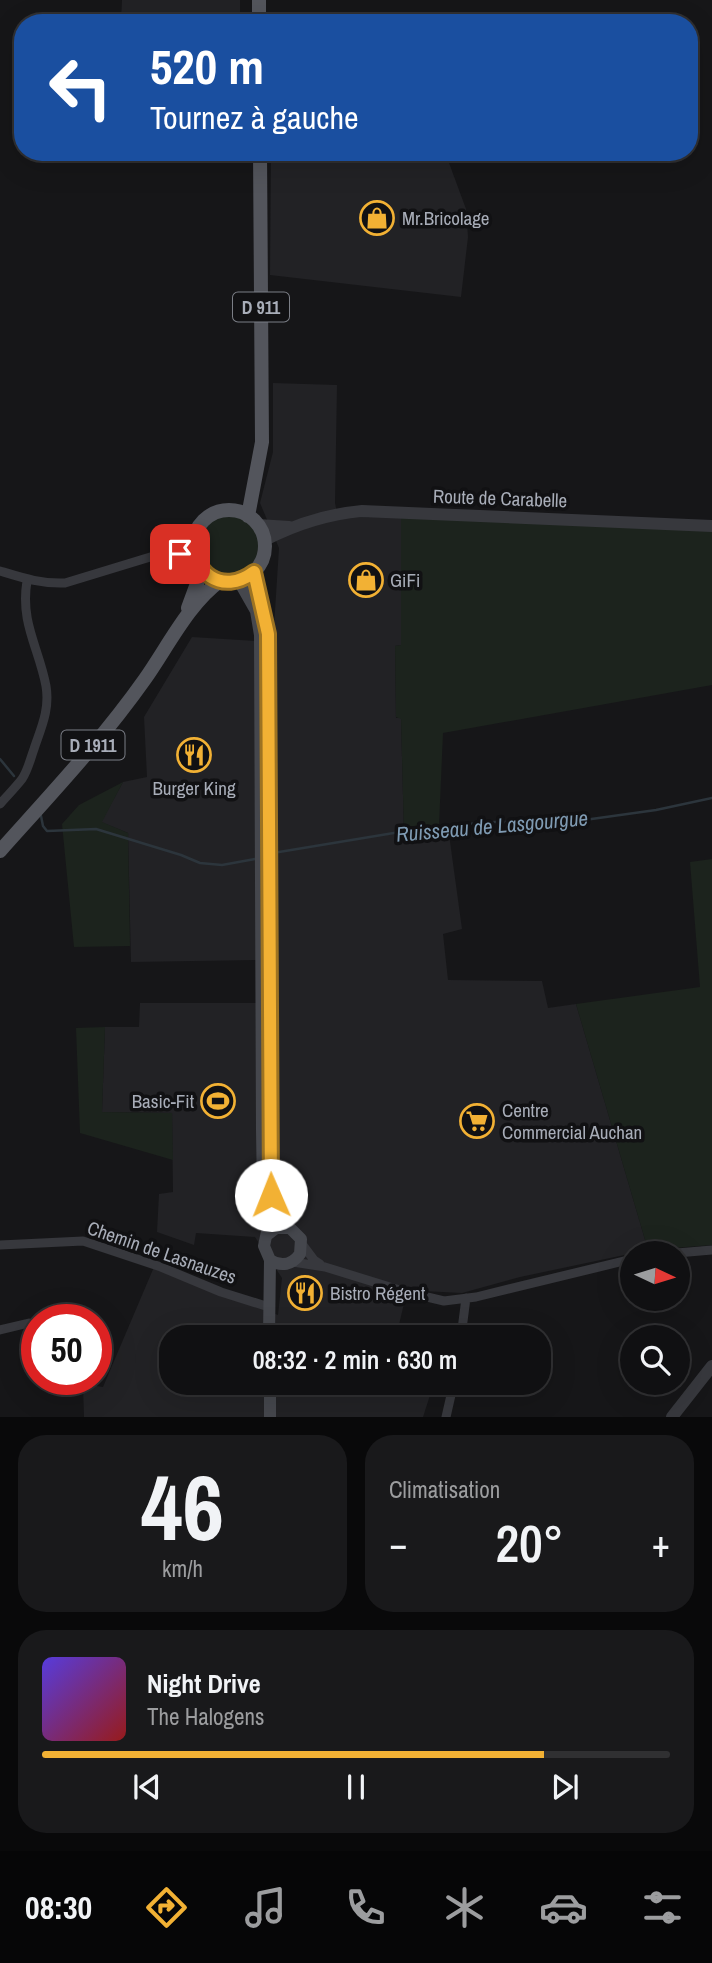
<!DOCTYPE html>
<html lang="fr">
<meta charset="utf-8">
<style>
:root{--surface:#101012;--page:#19191b;--text:#f1f3f6;--muted:#9c9d9f;--line:#303032;--accent:#f2b134}
body{margin:0;font-family:"Archivo Narrow",sans-serif;background:var(--page);color:var(--text);height:100vh;display:flex;flex-direction:column;font-size:26px;white-space:nowrap}
*{box-sizing:border-box;margin:0}
p{font-size:23px;color:var(--muted)}
.icon{flex:none;width:38px;height:38px;fill:none;stroke:currentColor;stroke-width:2;stroke-linecap:round;stroke-linejoin:round}
.map{position:relative;height:1417px;overflow:hidden}
.panel{display:flex;flex-direction:column;gap:18px;padding:18px;background:#09090a;flex:1}
.panel>*{flex:none}
.guide{position:absolute;left:14px;top:14px;width:684px;height:147px;border-radius:28px;box-shadow:0 7px 28px #0002,0 0 0 2px var(--line);background:#1a4fa0;color:#fff;overflow:hidden}
.needle{width:46px;rotate:94deg}
.fabs{position:absolute;left:620px;top:1241px;display:grid;gap:14px}
.fabs a{display:grid;place-items:center;width:70px;height:70px;border-radius:50%;background:var(--surface);box-shadow:0 7px 28px #0002,0 0 0 2px var(--line);font-size:35px}
.speed{position:absolute;left:21px;top:1304px;display:flex;gap:14px;font-size:35px;font-weight:700;text-align:center}
.speed>*{display:grid;place-content:center;width:91px;height:91px;border-radius:50%;background:var(--surface);box-shadow:0 7px 28px #0002,0 0 0 2px var(--line);line-height:1}
.speed .limit{border:10px solid #d22;background:#fff;color:#111}
.pin{position:absolute;display:grid;place-items:center;width:60px;height:60px;color:#fff;margin:-30px;border-radius:14px;box-shadow:0 4px 10px #0006}
.me{position:absolute;width:77px;margin:-38px;rotate:359deg;stroke-linejoin:round;filter:drop-shadow(0 0 5px #0008)}
.turn{display:flex;align-items:center;gap:24px;height:147px;padding:0 21px;font-size:32px}
.turn .icon{width:91px;height:91px;stroke-width:2.5}
.turn b{display:block;font-size:49px;line-height:60px}
.big{font-size:52px;font-weight:600;line-height:1.1}
.panel .widget{flex:1;display:flex;flex-direction:column;justify-content:center;gap:10px;min-width:0;padding:0 24px;border-radius:28px;background:var(--page)}
.panel .dial{align-items:center;gap:0}
.dial b{font-size:91px;line-height:1}
.song{display:flex;align-items:center;gap:21px}
.cover{width:84px;height:84px;border-radius:10px;background:linear-gradient(135deg,hsl(250 70% 55%),hsl(0 70% 35%))}
.played{height:7px;border-radius:4px;background:linear-gradient(90deg,var(--accent) 80%,var(--line) 80%)}
.keys{display:flex;justify-content:space-around;direction:ltr}
.heat{display:flex;justify-content:space-between;align-items:center;font-size:38px;direction:ltr}
.panel .tiles{flex:1;display:grid;gap:18px;grid-template-columns:1fr 1fr}
.widget:last-child{grid-column:span 2}
.trip{position:absolute;left:159px;top:1325px;width:392px;height:70px;border-radius:28px;background:var(--surface);box-shadow:0 7px 28px #0002,0 0 0 2px var(--line);font-weight:600;line-height:70px;text-align:center}
.dock{display:flex;height:112px;justify-content:space-around;align-items:center;background:#060607;color:var(--muted)}
.dock .icon{width:49px;height:49px}
.dock .active{color:var(--accent)}
.dock b{font-size:32px;color:var(--text)}
.map>svg:first-child{display:block}
.built{fill:#222225}
.green{fill:#1c231d}
.lines{fill:none;stroke-linecap:round;stroke-linejoin:round}
.stream{stroke:#2c353c;stroke-width:2.5}
.minor{stroke:#37383d;stroke-width:9}
.tertiary{stroke:#37383d;stroke-width:12}
.secondary{stroke:#45474d;stroke-width:12}
.primary{stroke:#53555c;stroke-width:14}
.route-casing{stroke:#9d7322;stroke-width:18}
.route{stroke:#f2b134;stroke-width:12}
.labels{text-anchor:middle;dominant-baseline:central;stroke-width:7;stroke-linejoin:round;paint-order:stroke}
.shield{fill:#111113;stroke:#7b7e86;stroke-width:2}
.shield-label{font-size:18px;font-weight:bold;fill:#a8adb8}
.poi-label{font-size:19px;fill:#a8adb8;stroke:#111113;text-anchor:start}
.street-label{font-size:19px;fill:#a8adb8;stroke:#111113}
.water-label{font-size:21px;font-style:italic;fill:#7f9bb3;stroke:#111113}
</style>
<div class="map">
<svg width="712" height="1417" viewBox="0 0 712 1417">
<rect width="100%" height="100%" fill="#161618"/>
<!-- built -->
<path class="built" d="M122,0H240V23H121Z
M271,152H445L466,209L468,237L461,297L270,275Z
M273,383L337,385L335,503L338,518L401,516V645L395,646L396,718H401L404,833L448,827L462,929L443,934L448,980L542,981L548,1008L576,1004L648,1250L520,1277L462,1293L423,1291L408,1287L396,1337H172V1382L431,1383H434L423,1417H84L83,1384L103,1387L154,1267L278,1315L282,1278L255,1237L196,1233L194,1245L157,1232L159,1194L173,1192L172,1113L102,1112L105,1027H139L140,1003H257V960L131,962L128,833L101,822L123,782L147,777L144,717L192,637L273,642L279,548L260,503L273,452Z"/>
<!-- green -->
<path class="green" d="M200 545a30 30 0 1 1 60 0a30 30 0 1 1-60 0Z
M401,516L712,526V685L443,733L439,826L404,834L401,719L396,717L395,646L401,645Z
M123,782L102,822L128,833L130,946L74,947L62,824L79,805Z
M712,859V1245L648,1250L576,1004L700,987L690,862Z
M105,1027L102,1112L172,1113L173,1160L80,1133L76,1028Z"/>
<g class="lines">
<!-- stream -->
<path class="stream" d="M0,759L14,776
M41,816L43,826L47,831L96,829L181,855L200,863L222,865L255,859
M273,853L430,827L495,822H570L656,810L712,798"/>
<!-- minor -->
<path class="minor" d="M170,551L188,555L195,560
M0,571C23,578 41,584 65,583L170,551L187,544L195,535
M0,804C7,796 15,788 22,779C28,770 30,760 34,749C41,728 50,710 46,686C39,648 20,623 27,581
M302,1244L314,1260L320,1264
M0,1245L83,1241L161,1267L221,1292L269,1307
M677,1253L712,1250
M293,1262L325,1267L406,1292L444,1301L476,1297L632,1259
M0,1330L29,1323
M461,1337L466,1298
M446,1417L454,1382"/>
<!-- tertiary -->
<path class="tertiary" d="M258,525L289,527
M265,540C296,524 327,514 362,511L712,526
M672,1417L712,1366"/>
<!-- secondary -->
<path class="secondary" d="M254,572L265,619
M239,581L256,611L260,635L262,1130L263,1191L269,1222L264,1246L270,1260C281,1267 292,1265 300,1254L301,1239L290,1228H276L267,1235
M269,1337L270,1260
M270,1382V1417"/>
<!-- primary -->
<path class="primary" d="M259,0V23
M193 546a36 36 0 1 1 72 0a36 36 0 1 1-72 0Z
M248,516L262,442L260,152
M188,608L202,570
M0,851C50,795 102,740 145,679C167,648 189,603 220,581"/>
</g>
<g class="lines">
<!-- route casing -->
<g class="route-casing">
<path id="route" d="M180,554L170,551L187,544L195,535C190,573 222,596 254,572L268,634L271,1195"/>
</g>
<!-- route -->
<use href="#route" class="route"/>
</g>
<!-- icons -->
<defs>
<g id="shop-ring" transform="scale(1.75)"><circle r="9.5" fill="#111113" stroke="#f2b134" stroke-width="1.5"/><path d="M-5-2.5h2.3a2.7 3.5 0 0 1 5.4 0H5L5.5 6h-11ZM-1.5-2.5h3a1.5 2.3 0 0 0-3 0Z" fill="#f2b134"/></g>
<g id="restaurant-ring" transform="scale(1.75)"><circle r="9.5" fill="#111113" stroke="#f2b134" stroke-width="1.5"/><path d="M-5-6h1v4h1v-4h1v4h1v-4h1v5L-1.5 .5V6h-2V.5L-5-1ZM5-6V6H3V1.5H1.5Q1.5-4 5-6Z" fill="#f2b134"/></g>
<g id="stadium-ring" transform="scale(1.75)"><circle r="9.5" fill="#111113" stroke="#f2b134" stroke-width="1.5"/><path d="M0-5a6.5 5 0 1 0 0 10a6.5 5 0 1 0 0-10ZM-3.5-1.8h7v3.6h-7Z" fill="#f2b134"/></g>
<g id="supermarket-ring" transform="scale(1.75)"><circle r="9.5" fill="#111113" stroke="#f2b134" stroke-width="1.5"/><path d="M-6-5.5h2.5l.6 2H6L4.5 2H-2.5L-4.4-4H-6ZM-1.5 3.2a1.3 1.3 0 1 0 .1 0ZM3 3.2a1.3 1.3 0 1 0 .1 0Z" fill="#f2b134"/></g>
</defs>
<g fill-rule="evenodd">
<use href="#shop-ring" x="377" y="218"/>
<use href="#shop-ring" x="366" y="580"/>
<use href="#restaurant-ring" x="194" y="755"/>
<use href="#stadium-ring" x="218" y="1101"/>
<use href="#supermarket-ring" x="477" y="1121"/>
<use href="#restaurant-ring" x="305" y="1293"/>
</g>
<g class="labels">
<!-- shield labels -->
<g class="shield">
<rect x="233" y="292.5" width="56" height="29" rx="5"/>
<rect x="61.5" y="730.5" width="63" height="29" rx="5"/>
</g>
<g class="shield-label">
<text x="261" y="307">D 911</text>
<text x="93" y="745">D 1911</text>
</g>
<!-- poi labels -->
<g class="poi-label">
<text x="402" y="218">Mr.Bricolage</text>
<text x="390" y="580">GiFi</text>
<text x="194" y="788" text-anchor="middle">Burger King</text>
<text x="194" y="1101" text-anchor="end">Basic-Fit</text>
<text x="502" y="1110">Centre<tspan x="502" dy="22">Commercial Auchan</tspan></text>
<text x="330" y="1293">Bistro Régent</text>
</g>
<!-- street labels -->
<g class="street-label">
<text transform="translate(500 498) rotate(2)">Route de Carabelle</text>
<text transform="translate(162 1252) rotate(19)">Chemin de Lasnauzes</text>
</g>
<!-- water labels -->
<g class="water-label">
<text transform="translate(492 826) rotate(-5)">Ruisseau de Lasgourgue</text>
</g>
</g>
</svg>
<div class="fabs">
<a><svg class="needle" viewBox="-14 -14 28 28"><path d="M0-13l5 13h-10z" fill="#e53935"/><path d="M0 13l5-13h-10z" fill="#9c9d9f"/></svg></a>
<a><svg class="icon" aria-label="search" viewBox="0 0 24 24"><circle cx="10" cy="10" r="6"/><path d="M15 15l6 6"/></svg></a>
</div>
<div class="speed"><div class="limit">50</div></div>
<div class="pin" style="left:180px;top:554px;background:#d93025"><svg class="icon" aria-label="arrive" viewBox="0 0 24 24"><path d="M6 21V4h12l-3 4 3 4H6"/></svg></div>
<svg class="me" style="left:271px;top:1195px" viewBox="-20 -20 40 40"><circle r="19" fill="#fff"/><path d="M0-13L10 11 0 6-10 11z" fill="#f2b134"/></svg>
<div class="trip">08:32 · 2 min · 630 m</div>
<div class="guide">
<div class="turn"><svg class="icon" aria-label="left" viewBox="0 0 24 24"><path d="M17 20v-9H6M10 6l-5 5 5 5"/></svg><div><b>520 m</b>Tournez à gauche</div></div>
</div>
</div>
<section class="panel">
<div class="tiles">
<div class="widget dial"><b>46</b><p>km/h</p></div>
<div class="widget"><p>Climatisation</p>
<div class="heat"><a>−</a><b class="big">20°</b><a>+</a></div>
</div>
<div class="widget">
<div class="song"><i class="cover"></i><div><b>Night Drive</b><p>The Halogens</p></div></div>
<div class="played"></div>
<div class="keys"><svg class="icon" aria-label="previous" viewBox="0 0 24 24"><path d="M18 5L8 12l10 7zM5 5v14"/></svg><svg class="icon" aria-label="pause" viewBox="0 0 24 24"><path d="M8 5v14M16 5v14"/></svg><svg class="icon" aria-label="next" viewBox="0 0 24 24"><path d="M6 5l10 7-10 7zM19 5v14"/></svg></div>
</div>
</div>
</section>
<nav class="dock">
<b>08:30</b>
<svg class="icon active" aria-label="directions" viewBox="0 0 24 24"><path d="M12 3l9 9-9 9-9-9zM9 14v-3h6M13 9l2 2-2 2"/></svg>
<svg class="icon" aria-label="music" viewBox="0 0 24 24"><path d="M9 18V5l10-2v13"/><circle cx="6" cy="18" r="3"/><circle cx="16" cy="16" r="3"/></svg>
<svg class="icon" aria-label="phone" viewBox="0 0 24 24"><path d="M5 4h4l2 5-3 2q2 4 5 5l2-3 5 2v4C11 20 4 13 5 4z"/></svg>
<svg class="icon" aria-label="climate" viewBox="0 0 24 24"><path d="M12 3v18M4 7l16 10M4 17L20 7"/></svg>
<svg class="icon" aria-label="car" viewBox="0 0 24 24"><path d="M5 17H2v-5l4-1 3-4h7l3 4 3 1v5h-3M9 17h6M6 11h13"/><circle cx="7" cy="17" r="2"/><circle cx="17" cy="17" r="2"/></svg>
<svg class="icon" aria-label="filters" viewBox="0 0 24 24"><path d="M4 7h16M4 17h16"/><circle cx="9" cy="7" r="2"/><circle cx="15" cy="17" r="2"/></svg>
</nav>
